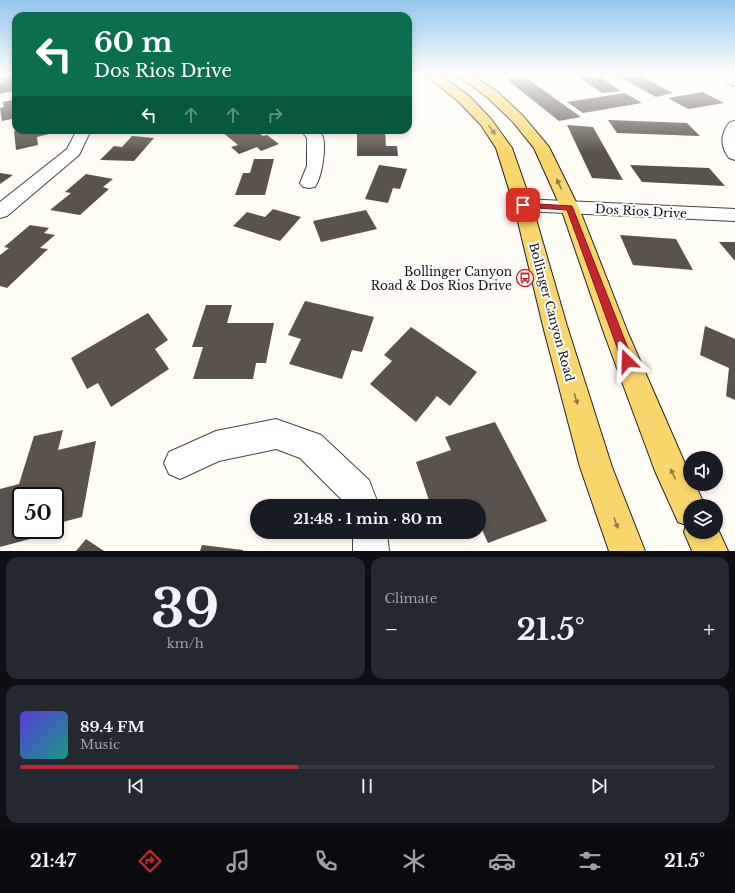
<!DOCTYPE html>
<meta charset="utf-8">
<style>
:root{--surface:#171b24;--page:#242831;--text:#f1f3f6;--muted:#9ea1a6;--line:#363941;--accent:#c4262e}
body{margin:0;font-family:"Libre Baskerville",serif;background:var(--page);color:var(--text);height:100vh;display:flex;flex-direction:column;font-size:15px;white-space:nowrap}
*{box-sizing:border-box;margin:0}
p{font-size:13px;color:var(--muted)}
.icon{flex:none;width:22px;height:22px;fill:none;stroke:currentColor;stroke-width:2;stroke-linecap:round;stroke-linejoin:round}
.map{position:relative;height:551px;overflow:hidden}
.details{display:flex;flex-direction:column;gap:6px;padding:6px;background:#0d0f14;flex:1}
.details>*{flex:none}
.guide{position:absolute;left:12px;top:12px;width:400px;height:122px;border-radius:12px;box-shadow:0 2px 6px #0003;background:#0b6e4f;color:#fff;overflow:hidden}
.buttons{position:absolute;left:683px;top:451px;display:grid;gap:8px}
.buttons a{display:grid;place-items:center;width:40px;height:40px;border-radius:50%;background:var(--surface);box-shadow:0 2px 6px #0003;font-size:20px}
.speed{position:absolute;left:12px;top:487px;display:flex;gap:8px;font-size:20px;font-weight:700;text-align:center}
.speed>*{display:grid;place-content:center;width:52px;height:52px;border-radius:50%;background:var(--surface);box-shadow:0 2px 6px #0003;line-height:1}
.speed .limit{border:2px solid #111;border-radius:6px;background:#fff;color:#111}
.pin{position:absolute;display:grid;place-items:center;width:34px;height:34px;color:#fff;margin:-17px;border-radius:8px;box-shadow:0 2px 6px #0006}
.me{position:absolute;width:44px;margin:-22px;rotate:338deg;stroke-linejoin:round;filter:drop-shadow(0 0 3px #0008)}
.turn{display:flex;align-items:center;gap:14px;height:84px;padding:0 16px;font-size:18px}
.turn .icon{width:52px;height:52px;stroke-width:2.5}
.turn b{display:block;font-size:28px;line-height:34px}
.lanes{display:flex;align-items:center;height:38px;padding:0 16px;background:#0003;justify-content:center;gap:20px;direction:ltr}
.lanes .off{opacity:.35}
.big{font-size:30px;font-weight:700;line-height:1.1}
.details .card{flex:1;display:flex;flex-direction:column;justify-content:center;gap:6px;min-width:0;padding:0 14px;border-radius:12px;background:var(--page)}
.details .dial{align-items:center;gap:0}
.dial b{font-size:52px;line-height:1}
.song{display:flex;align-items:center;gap:12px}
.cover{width:48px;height:48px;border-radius:6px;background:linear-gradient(135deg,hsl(250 70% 55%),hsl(170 70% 35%))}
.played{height:4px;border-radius:2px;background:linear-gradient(90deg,var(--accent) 40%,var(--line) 40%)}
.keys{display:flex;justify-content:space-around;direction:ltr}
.heat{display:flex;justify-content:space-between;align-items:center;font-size:22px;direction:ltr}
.details .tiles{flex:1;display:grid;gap:6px;grid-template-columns:1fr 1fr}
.card:last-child{grid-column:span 2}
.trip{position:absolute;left:250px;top:499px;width:236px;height:40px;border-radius:20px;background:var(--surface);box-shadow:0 2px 6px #0003;font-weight:700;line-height:40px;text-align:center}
.tabs{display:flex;height:64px;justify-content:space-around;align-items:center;background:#090b0e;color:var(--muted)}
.tabs .icon{width:28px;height:28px}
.tabs .on{color:var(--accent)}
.tabs b{font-size:18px;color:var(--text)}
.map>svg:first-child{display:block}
.building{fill:#5a524d}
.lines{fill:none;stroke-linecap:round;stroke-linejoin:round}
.minor-casing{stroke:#444;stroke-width:2}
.major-casing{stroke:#222;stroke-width:2}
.minor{fill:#fff;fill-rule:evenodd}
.major{fill:#f9d66b;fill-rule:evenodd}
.oneway{fill:#917d42}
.route{fill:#c4262e;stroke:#7f191e}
.labels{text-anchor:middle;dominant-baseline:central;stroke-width:4;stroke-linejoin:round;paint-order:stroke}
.street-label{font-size:12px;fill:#111;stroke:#fff}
.poi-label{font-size:12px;fill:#111;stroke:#fff;text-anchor:end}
</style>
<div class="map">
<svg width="735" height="551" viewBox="0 0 735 551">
<rect width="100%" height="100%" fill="#fffdf5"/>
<!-- building -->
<path class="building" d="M8,75H16V90L0,94V84L4,83L0,77Z
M575,75H597L621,91L602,93Z
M615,75H638L673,93L656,97Z
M525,77L581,117L559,121L506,79Z
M703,92L724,103L688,109L668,98Z
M625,93L642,103L583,113L567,102Z
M16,97V118L2,121L0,108L4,107L3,102L13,100L12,98Z
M608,120L687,123L700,136L617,133Z
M567,125L593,127L623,180L592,178Z
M19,130H52L53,133L37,137L38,145L16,150L14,131Z
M227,130H255L263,136L267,135L279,144L261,151L257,147L239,154L231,147L238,145L222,132Z
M357,130H385L386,146H397L398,156H357Z
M132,136L154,138L134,161L100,160L114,146L122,147Z
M254,159H274L265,195H235L243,173H250Z
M379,165L407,169L400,189L393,188L388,203L365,199Z
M630,165L709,168L725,186L642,182Z
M0,173L13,175L0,184Z
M86,174L113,179L103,187L109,189L80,215L50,210L71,193L65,192Z
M273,209L301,217L280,241L233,226L247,212L265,217Z
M366,210L377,229L321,242L313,221Z
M30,225L49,228L44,233L55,235L40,248L48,249L7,288L0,286V255L9,248L4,247Z
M620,235L676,239L693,270L633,265Z
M719,242H735V261Z
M305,301L374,317L362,352L352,350L342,379L289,364L301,339L288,335Z
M206,305H232L227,323H274L266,363H256L253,379H193L203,347H192Z
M148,313L168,340L155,349L169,369L111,407L98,383L87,389L71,358Z
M705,326L735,339V400L726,396L729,368L700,355Z
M411,327L477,372L450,406L437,396L416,422L370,384L392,361L384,355Z
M495,422L547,521L488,543L479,523V506H431L416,462L451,450L445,437Z
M63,430L58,450L96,441L82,517L55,524V496H21V530H33L30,539L0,547V489L19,484L34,436Z
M86,539L104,551H76Z
M202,545L243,550V551H200Z"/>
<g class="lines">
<!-- minor casing -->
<g class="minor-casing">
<path id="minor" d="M720,75H734L735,86L731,85Z
M735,121V160L729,158C720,146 720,134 730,122Z
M77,130H91L79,155L7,216L0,218V202L67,149Z
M301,130H316C318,132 322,134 323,137C326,150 322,176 315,187L309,188L303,187L300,183L307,166V138Z
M523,199L735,209V221L523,211L516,209L514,205L516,201Z
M276,419L321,435L369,480L379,506H345L344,502L300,458L276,449L219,461L180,479L169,474L164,463L169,452L216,431Z
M353,532H387L389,551H353Z"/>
</g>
<!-- major casing -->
<g class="major-casing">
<path id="major" d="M426,75H440L469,96L491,119L512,148L532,205L567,326L612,467L645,551H609L580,467L543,326L514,205L496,148L481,125L459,102Z
M457,75H472L498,92L523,116L549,147L579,208L628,333L690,475V484H695L705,506H690V532H716V525L728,551H692L684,532L686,525L678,522L655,471L604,333L561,208L534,148L513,122L488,98Z"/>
</g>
<!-- minor -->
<use href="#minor" class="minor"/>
<!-- major -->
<use href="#major" class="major"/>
</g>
<!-- one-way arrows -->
<defs><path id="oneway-solid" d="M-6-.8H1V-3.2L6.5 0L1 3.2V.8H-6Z"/></defs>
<g class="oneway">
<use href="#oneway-solid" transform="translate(492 130) rotate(55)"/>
<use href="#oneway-solid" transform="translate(559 184) rotate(-114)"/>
<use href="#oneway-solid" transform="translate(576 399) rotate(74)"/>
<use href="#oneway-solid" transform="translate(673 474) rotate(-115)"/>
<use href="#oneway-solid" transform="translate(616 523) rotate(70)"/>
</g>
<!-- sky -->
<linearGradient id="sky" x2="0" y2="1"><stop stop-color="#95c6ee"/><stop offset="0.49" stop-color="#fffefa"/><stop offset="1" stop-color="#fffefa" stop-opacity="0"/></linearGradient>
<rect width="735" height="153" fill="url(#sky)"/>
<!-- route -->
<path class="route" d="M521,203L572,206L633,361L631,364L627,365L623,364L622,361L567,210L523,207L520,205Z"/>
<!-- icons -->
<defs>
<g id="bus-ring" transform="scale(0.9)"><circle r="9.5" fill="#fff" stroke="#c4262e" stroke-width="1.5"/><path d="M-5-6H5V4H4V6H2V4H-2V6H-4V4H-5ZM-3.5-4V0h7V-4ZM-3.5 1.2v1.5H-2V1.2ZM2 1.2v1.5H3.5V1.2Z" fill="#c4262e"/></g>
</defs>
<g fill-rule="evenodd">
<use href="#bus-ring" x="525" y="278"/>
</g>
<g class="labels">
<!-- street labels -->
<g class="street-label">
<text transform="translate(641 211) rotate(3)">Dos Rios Drive</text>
<text transform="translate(552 312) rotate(75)">Bollinger Canyon Road</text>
</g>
<!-- poi labels -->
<g class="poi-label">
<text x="512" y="271">Bollinger Canyon<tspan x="512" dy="14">Road &amp; Dos Rios Drive</tspan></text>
</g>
</g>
</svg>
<div class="buttons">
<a><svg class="icon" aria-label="sound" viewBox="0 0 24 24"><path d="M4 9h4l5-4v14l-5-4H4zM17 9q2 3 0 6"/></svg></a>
<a><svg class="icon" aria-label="layers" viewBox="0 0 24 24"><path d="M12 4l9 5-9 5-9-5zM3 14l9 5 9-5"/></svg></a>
</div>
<div class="speed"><div class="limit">50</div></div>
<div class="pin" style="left:523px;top:205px;background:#d93025"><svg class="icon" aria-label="arrive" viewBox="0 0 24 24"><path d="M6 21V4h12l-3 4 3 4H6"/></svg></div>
<svg class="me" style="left:627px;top:361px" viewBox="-20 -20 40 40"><path d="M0-17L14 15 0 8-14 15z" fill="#c4262e" stroke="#fff" stroke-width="4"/></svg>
<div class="trip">21:48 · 1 min · 80 m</div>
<div class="guide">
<div class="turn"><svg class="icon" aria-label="left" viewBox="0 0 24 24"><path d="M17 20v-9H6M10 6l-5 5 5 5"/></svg><div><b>60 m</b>Dos Rios Drive</div></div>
<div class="lanes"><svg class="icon" aria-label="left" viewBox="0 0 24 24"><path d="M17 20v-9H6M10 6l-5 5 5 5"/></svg><svg class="icon off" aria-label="ahead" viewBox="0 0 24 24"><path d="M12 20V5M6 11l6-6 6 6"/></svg><svg class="icon off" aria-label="ahead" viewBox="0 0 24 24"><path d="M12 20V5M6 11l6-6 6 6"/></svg><svg class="icon off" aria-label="right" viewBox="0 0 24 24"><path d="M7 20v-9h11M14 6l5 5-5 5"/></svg></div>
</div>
</div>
<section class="details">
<div class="tiles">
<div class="card dial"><b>39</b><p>km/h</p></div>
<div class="card"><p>Climate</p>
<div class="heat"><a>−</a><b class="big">21.5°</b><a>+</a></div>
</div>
<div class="card">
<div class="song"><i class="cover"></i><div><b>89.4 FM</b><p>Music</p></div></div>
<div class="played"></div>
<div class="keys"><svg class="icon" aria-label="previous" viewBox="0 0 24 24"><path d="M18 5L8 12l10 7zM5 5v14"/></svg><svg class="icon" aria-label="pause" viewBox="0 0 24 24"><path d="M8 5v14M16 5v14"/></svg><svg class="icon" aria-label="next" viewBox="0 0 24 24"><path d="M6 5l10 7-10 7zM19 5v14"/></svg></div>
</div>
</div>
</section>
<nav class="tabs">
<b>21:47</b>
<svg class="icon on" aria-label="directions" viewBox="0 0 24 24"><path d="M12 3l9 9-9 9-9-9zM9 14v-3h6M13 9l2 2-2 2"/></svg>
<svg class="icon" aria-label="music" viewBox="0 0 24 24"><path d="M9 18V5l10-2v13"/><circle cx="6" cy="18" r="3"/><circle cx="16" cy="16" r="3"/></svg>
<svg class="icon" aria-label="phone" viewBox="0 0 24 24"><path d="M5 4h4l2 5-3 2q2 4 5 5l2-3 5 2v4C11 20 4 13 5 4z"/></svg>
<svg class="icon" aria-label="climate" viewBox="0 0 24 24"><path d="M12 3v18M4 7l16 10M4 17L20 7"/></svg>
<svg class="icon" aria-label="car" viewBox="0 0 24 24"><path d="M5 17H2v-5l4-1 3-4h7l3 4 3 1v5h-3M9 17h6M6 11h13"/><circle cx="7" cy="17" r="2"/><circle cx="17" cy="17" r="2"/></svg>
<svg class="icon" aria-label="filters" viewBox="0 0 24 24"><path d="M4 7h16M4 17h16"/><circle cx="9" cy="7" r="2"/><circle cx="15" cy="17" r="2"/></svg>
<b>21.5°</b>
</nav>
